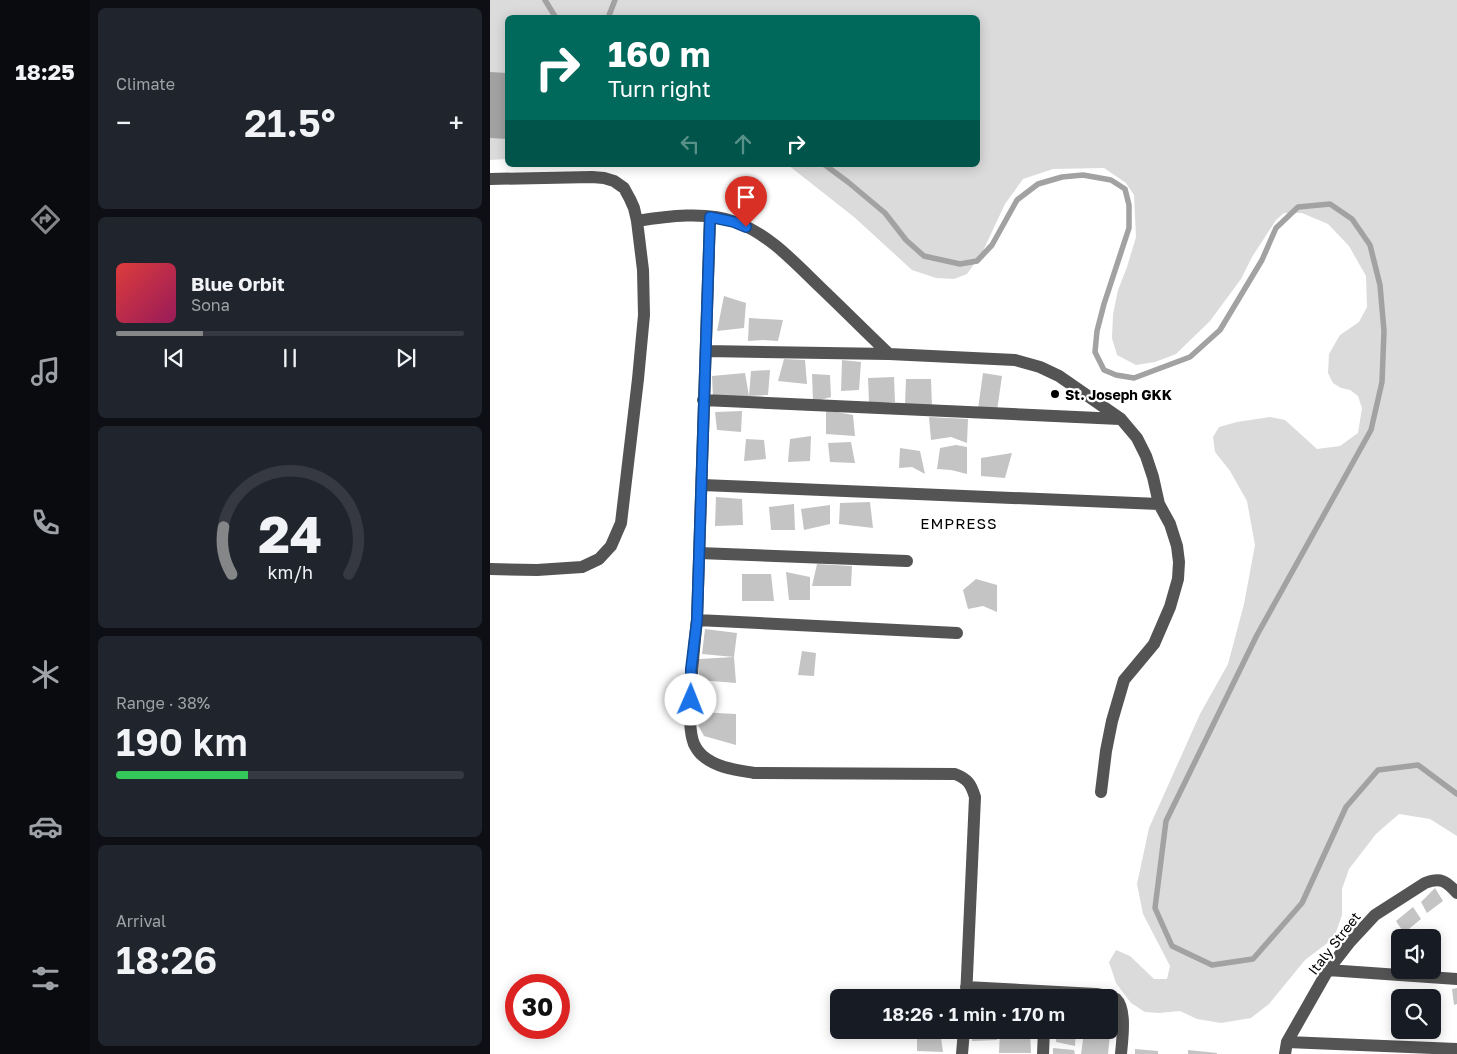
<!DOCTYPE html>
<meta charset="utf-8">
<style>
:root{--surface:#171b24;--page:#20242c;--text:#f1f3f6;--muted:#9ea1a6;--line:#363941;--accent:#858687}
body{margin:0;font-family:"Golos Text",sans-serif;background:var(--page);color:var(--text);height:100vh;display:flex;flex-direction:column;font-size:19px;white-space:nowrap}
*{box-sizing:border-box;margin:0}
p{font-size:16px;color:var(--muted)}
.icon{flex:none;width:28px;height:28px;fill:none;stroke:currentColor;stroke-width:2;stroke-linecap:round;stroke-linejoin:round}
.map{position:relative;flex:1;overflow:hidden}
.sheet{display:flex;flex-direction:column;gap:8px;padding:8px;background:#0d0f14;width:400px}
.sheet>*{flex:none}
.top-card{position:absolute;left:15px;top:15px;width:475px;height:152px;border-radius:8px;box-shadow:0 2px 12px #0003;background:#00695c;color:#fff;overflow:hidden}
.buttons{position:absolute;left:901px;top:929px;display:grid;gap:10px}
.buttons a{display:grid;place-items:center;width:50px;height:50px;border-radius:8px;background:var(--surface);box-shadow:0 2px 12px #0003;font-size:25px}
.speed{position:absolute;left:15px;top:974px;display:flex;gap:10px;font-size:25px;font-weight:700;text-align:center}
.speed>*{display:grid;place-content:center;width:65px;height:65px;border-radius:50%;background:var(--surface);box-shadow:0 2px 12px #0003;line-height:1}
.speed .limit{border:8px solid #d22;background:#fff;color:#111}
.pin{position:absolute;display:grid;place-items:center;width:42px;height:42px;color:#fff;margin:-51px -21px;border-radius:50% 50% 50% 0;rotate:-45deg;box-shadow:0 0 5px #0007}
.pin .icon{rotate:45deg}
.me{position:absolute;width:55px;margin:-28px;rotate:1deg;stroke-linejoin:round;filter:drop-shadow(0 0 4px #0008)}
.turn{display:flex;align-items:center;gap:18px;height:105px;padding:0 20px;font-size:22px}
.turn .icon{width:65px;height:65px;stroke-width:2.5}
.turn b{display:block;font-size:35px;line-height:42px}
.lanes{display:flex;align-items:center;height:48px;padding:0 20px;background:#0003;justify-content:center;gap:25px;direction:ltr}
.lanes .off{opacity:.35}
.big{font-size:38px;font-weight:600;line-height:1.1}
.sheet .widget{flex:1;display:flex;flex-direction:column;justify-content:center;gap:8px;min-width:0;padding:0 18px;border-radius:8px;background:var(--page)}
.sheet .dial{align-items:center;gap:0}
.dial svg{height:130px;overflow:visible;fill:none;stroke:var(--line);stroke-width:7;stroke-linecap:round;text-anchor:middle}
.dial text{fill:var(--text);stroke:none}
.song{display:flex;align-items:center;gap:15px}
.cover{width:60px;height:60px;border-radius:8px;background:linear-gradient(135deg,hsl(0 70% 55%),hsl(330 70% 35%))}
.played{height:5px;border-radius:2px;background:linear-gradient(90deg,var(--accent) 25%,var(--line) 25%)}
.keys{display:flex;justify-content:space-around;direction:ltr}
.heat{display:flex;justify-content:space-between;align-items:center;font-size:28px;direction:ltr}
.charge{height:8px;border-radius:4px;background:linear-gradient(90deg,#34c759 38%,var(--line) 0)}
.trip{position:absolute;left:340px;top:989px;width:288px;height:50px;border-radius:8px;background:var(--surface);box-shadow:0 2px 12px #0003;font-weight:600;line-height:50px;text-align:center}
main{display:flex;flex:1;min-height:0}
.tab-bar{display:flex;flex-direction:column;width:90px;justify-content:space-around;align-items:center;background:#090b0e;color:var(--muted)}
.tab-bar .icon{width:35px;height:35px}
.tab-bar .selected{color:var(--accent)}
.tab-bar b{font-size:22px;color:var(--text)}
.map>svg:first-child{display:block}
.green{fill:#dbdbdb}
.water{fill:#a2a2a2}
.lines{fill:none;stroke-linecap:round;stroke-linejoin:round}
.stream{stroke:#a2a2a2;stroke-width:5.5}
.building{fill:#c4c4c4}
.minor{stroke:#545454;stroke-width:12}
.route-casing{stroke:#114b97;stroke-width:12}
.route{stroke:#1a73e8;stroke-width:9}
.poi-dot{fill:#000;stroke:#fff;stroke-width:2}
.labels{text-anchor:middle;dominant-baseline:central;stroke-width:4.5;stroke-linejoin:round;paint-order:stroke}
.poi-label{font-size:14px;font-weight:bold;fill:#000;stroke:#fff;text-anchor:start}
.street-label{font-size:14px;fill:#000;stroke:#fff}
.neighbourhood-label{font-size:15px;letter-spacing:1px;fill:#000;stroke:#fff}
</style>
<main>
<nav class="tab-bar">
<b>18:25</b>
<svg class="icon selected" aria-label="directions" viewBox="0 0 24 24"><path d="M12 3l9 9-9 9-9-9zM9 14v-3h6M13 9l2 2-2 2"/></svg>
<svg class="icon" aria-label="music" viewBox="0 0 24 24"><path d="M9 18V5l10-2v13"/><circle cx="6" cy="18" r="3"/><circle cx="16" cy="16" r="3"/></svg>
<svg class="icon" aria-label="phone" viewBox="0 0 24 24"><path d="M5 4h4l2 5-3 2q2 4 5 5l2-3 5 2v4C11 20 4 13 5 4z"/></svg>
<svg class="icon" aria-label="climate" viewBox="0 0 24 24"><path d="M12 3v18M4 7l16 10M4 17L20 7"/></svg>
<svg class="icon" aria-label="car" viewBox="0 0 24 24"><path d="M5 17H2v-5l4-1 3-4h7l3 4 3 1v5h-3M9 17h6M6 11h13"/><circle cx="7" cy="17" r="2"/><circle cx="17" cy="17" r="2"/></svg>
<svg class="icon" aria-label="filters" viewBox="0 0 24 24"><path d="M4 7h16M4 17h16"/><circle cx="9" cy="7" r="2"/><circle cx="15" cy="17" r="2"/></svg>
</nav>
<section class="sheet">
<div class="widget"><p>Climate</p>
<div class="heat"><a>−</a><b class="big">21.5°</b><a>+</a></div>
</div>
<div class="widget">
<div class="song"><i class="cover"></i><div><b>Blue Orbit</b><p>Sona</p></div></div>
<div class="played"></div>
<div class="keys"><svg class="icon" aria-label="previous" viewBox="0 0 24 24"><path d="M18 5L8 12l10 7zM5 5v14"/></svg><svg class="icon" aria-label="pause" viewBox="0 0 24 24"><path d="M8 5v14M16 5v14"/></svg><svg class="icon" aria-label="next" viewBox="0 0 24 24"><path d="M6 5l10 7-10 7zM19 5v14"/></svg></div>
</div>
<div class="widget dial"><svg viewBox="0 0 100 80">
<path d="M14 69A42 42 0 1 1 86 69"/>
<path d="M14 69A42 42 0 0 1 9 40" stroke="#858687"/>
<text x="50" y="56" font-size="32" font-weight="700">24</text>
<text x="50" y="72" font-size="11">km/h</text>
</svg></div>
<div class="widget"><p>Range · 38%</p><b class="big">190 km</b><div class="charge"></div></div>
<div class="widget"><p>Arrival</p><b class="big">18:26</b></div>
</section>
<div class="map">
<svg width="967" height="1054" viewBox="0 0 967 1054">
<rect width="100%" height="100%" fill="#fff"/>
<!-- green -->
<path class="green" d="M0,0H967V836L940,819L909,814L886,834L859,869L852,889V915L844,938L815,960L779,1004L761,1018L731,1023L707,1019L690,1011L669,1013L655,1012L641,1003L626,983L619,962L626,950L640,956L664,979H677L680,966L653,914L647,884L659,828L710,714L738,664L754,604L765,545L757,501L740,471L725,452L723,437L729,427L747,422L780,417L795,420L827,449L850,446L868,433L872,408L868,396L860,390L851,388L843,383L838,373L839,354L850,335L869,322L877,307L876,276L859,246L838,224L812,213H794L786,220L762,257L751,279L720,321L686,354L665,362L646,365L627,355L622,338L623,314L628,290L637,267L646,237L644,195L636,183L614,168L563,169L533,179L515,204L492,253L477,274L464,279L446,278L422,270L364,217L298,165H488V18H18L17,159L0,160Z"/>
<!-- water -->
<path class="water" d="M0,72L17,73V139L0,138Z"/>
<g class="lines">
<!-- stream -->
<path class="stream" d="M55,0L66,18
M118,18L125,0
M335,165L358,182L395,213L416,240L434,256L470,264L487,261L502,245L527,200L548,184L572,177L593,175L621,180L635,189L639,205V228L614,304L607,331L605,352L614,370L626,375L644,378L700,357L730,330L772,260L786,228L808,207L840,204L862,219L880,245L890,285L894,331L892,382L881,430L767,635L676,821L665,908L682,946L722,965L763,959L812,903L856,807L888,770L928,765L967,794"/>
</g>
<!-- building -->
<path class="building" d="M234,296L256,303L254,328L227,331Z
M259,318L293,320L288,341L273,340L258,341Z
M294,359L315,360L317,384L288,381Z
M352,360L371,362L369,390L351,391Z
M280,370L278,395L259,396L261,371Z
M255,373L259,396L223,398L222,376Z
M493,373L512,376L507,411L488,409Z
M322,374L340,375L341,397L323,402Z
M404,377L405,402L379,403L378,378Z
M416,379H441L442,407L415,405Z
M336,410L363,415L365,436L336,434Z
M252,411L251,432L227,430L225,412Z
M439,417L478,419L477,443L461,437L441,440Z
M321,436L320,461L298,462L300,439Z
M256,439L274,440L276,459L254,461Z
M361,442L365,463L340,462L338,443Z
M466,445L477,447V474L461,470L447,469L450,448Z
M410,448L430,451L435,474L422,467L409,468Z
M522,453L515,478L491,476V458Z
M226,497L252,499L253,525L225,526Z
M380,502L383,528L349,524L350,503Z
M304,504L305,530H281L279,507Z
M340,505V524L314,530L311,509Z
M327,564L362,566L361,586H322Z
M296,572L320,577V600H299Z
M252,574H281L284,601H252Z
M486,579L507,585V612L493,606L478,609L473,590Z
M215,629L247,633L244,657L246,683L209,680V659L244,657L212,654Z
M312,651L326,653L324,676L308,675Z
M208,712L246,714V745L214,736L208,725Z
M945,888L953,901L937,913L931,902Z
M923,907L931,919L914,933L906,921Z
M967,988V1004L964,1005L962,989Z
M483,1030H506L507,1040L482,1041Z
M510,1030H540L541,1053H509Z
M567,1030H586L585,1046L566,1042Z
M427,1031H450L453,1052L427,1051Z
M594,1032L620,1034L618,1054H591Z
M563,1048L584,1050L585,1054H563Z
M645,1049L668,1051V1054H645Z
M698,1050L727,1053V1054H698Z"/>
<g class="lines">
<!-- minor -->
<path class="minor" d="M0,179L102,177L114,178L124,181L134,188L140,199L144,208L147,221L153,270L154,315L148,379L131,523L121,546L109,559L92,567L47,570L0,569
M220,217L207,620C204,647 201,674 201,701C200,715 199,731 204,744C206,748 209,753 213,756C227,768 247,770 264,773L465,774C478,779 481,784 485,797L476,998
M147,221C177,216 217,211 246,222C280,235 304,262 330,287C353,309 376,332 399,354
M216,351L399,354L525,360L550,367L569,376L631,419L647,438L656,456L663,477L669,504L680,524L687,546L689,562L688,579L680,607L664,644L634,680L622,721L616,751L611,792
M213,400L630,419
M212,485L669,504
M209,553L417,561
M207,620L467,633
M838,970L967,979
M476,987L606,994C612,995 621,995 626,999C637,1009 632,1041 631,1054
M797,1042L967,1049
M472,1054L474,1030
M553,1054L554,1030
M795,1054L797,1042L838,970L859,943L885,915L935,883C951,877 956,881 967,893"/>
</g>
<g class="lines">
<!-- route casing -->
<g class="route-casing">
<path id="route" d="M201,700V669L207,620L220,217L244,222L256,227"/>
</g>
<!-- route -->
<use href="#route" class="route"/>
</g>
<!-- markers -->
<circle class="poi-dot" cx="565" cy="394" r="5"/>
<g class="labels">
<!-- poi labels -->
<g class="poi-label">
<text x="575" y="394">St. Joseph GKK</text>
</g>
<!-- street labels -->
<g class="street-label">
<text transform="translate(844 943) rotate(-52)">Italy Street</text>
</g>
<!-- neighbourhood labels -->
<g class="neighbourhood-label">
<text x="469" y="523">EMPRESS</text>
</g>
</g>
</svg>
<div class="buttons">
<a><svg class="icon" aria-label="sound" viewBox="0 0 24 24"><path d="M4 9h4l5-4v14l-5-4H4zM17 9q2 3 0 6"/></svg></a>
<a><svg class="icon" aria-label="search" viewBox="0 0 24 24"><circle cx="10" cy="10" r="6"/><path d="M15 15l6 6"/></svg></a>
</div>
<div class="speed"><div class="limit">30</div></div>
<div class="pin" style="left:256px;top:227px;background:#d93025"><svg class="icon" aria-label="arrive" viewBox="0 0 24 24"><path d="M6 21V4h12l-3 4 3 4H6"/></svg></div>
<svg class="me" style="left:201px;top:700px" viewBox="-20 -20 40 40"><circle r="19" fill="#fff"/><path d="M0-13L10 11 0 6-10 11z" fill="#1a73e8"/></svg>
<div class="trip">18:26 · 1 min · 170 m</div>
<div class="top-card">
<div class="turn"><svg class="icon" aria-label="right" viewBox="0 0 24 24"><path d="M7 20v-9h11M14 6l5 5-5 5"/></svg><div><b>160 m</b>Turn right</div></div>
<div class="lanes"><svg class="icon off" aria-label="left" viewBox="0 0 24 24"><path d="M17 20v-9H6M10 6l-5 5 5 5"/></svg><svg class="icon off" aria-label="ahead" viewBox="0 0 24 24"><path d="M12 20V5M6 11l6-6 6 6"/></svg><svg class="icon" aria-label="right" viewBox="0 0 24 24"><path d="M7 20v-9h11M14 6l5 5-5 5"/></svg></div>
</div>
</div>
</main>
